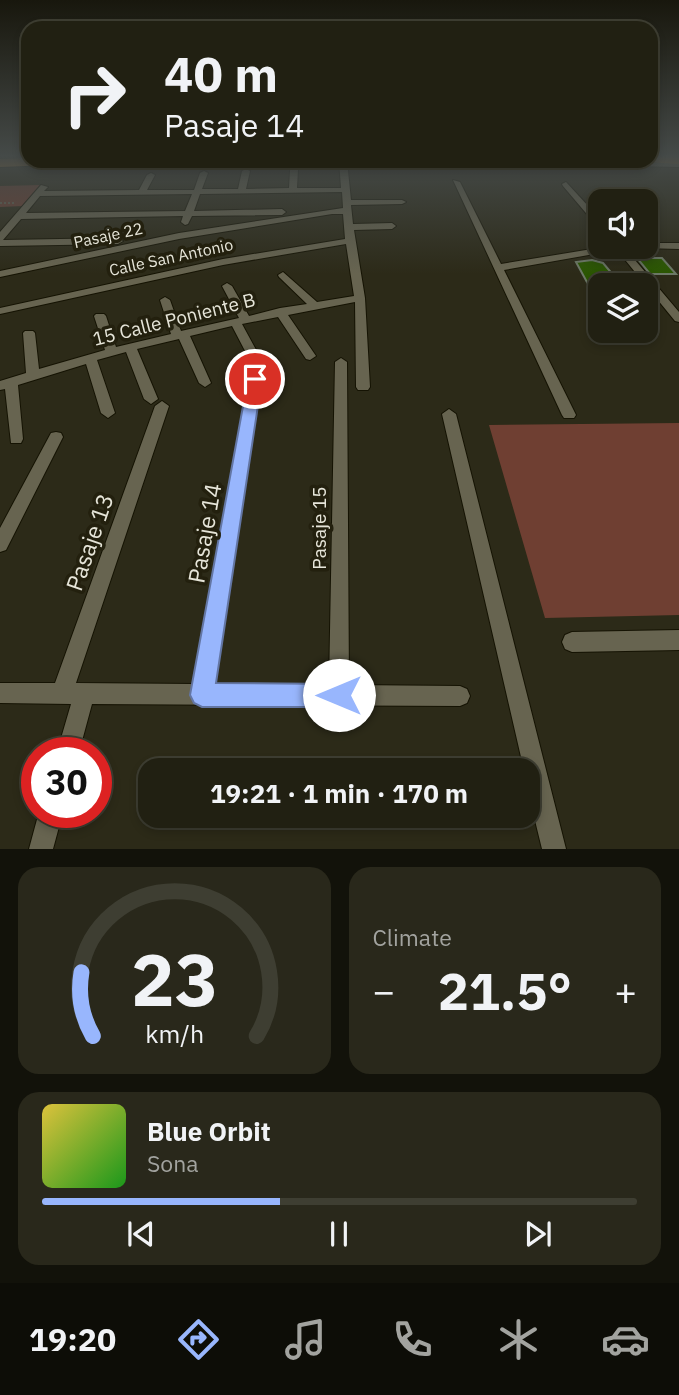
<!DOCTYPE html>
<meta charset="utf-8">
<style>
:root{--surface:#212012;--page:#29281b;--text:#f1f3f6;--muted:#a2a39f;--line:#3e3e32;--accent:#98b6fd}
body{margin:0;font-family:"IBM Plex Sans",sans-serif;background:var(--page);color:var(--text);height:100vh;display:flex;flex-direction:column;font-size:26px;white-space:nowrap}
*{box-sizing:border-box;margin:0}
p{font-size:23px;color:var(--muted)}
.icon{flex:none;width:38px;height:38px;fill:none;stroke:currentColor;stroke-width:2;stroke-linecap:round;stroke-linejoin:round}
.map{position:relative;height:849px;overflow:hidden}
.sheet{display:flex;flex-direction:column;gap:18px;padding:18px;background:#12120a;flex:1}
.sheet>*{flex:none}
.guide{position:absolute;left:21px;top:21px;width:637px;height:147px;border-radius:21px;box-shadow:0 4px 10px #0003,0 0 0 2px var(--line);background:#212012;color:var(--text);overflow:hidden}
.fabs{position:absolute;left:588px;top:189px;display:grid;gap:14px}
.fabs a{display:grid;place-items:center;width:70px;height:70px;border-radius:14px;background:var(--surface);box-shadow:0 4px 10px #0003,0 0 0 2px var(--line);font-size:35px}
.speed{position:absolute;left:21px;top:737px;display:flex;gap:14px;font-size:35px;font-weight:700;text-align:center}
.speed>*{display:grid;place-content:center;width:91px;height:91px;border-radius:50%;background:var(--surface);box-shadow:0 4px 10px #0003,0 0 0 2px var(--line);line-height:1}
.speed .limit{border:10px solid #d22;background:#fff;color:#111}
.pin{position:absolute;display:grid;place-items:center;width:60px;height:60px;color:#fff;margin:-30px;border:4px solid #fff;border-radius:50%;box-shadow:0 2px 7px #0007}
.me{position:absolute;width:77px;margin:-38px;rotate:270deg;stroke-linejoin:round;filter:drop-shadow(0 0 5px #0008)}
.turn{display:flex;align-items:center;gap:24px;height:147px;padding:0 28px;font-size:32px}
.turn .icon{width:91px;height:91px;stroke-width:2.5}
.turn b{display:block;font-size:49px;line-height:60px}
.big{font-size:52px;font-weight:800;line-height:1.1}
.sheet .tile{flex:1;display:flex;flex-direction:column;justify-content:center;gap:10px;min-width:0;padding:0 24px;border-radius:21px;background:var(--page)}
.sheet .dial{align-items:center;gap:0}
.dial svg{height:182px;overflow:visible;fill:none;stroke:var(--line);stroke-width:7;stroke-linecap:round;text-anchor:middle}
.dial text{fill:var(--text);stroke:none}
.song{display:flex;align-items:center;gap:21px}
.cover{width:84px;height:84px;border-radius:10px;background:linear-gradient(135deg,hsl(50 70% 55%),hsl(120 70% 35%))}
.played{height:7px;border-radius:4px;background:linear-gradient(90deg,var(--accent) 40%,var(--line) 40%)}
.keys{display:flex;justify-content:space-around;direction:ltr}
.heat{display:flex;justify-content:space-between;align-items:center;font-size:38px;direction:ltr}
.sheet .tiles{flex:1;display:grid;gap:18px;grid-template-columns:1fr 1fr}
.tile:last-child{grid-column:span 2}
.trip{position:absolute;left:138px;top:758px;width:402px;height:70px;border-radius:21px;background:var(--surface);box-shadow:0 4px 10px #0003,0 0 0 2px var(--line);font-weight:800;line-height:70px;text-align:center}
.tab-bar{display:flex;height:112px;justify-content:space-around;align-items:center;background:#0d0d07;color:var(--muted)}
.tab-bar .icon{width:49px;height:49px}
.tab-bar .active{color:var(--accent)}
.tab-bar b{font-size:32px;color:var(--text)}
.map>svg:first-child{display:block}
.green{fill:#6f3f32}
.building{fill:#2b5602;stroke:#6c7866;stroke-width:2}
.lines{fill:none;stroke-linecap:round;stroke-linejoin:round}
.street-casing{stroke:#151303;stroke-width:2}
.highway-casing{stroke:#151303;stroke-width:2}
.path{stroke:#696757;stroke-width:2;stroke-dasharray:2 2;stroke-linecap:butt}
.street{fill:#676450;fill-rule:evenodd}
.highway{fill:#b57a2f;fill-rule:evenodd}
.route{fill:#98b6fd;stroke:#6376a4;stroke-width:2}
.labels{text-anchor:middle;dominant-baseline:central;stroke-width:7;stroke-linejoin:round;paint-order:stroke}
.far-street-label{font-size:16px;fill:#e6e5d9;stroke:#23200e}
.street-label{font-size:19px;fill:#e6e5d9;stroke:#23200e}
.near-street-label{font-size:23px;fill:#e6e5d9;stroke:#23200e}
</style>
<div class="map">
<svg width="679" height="849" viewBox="0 0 679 849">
<rect width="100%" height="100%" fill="#2c2a18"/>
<!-- green -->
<path class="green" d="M41,185L23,206L0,207V186Z
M679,423V615L545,618L489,425Z"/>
<!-- building -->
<path class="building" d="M637,258H662L676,274H650Z
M592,260L603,263L620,283L588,284L576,262Z"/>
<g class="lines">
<!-- street casing -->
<g class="street-casing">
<path id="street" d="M339,161H347L351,200H402L406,202L402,204L351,205L353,224L392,223L396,226L392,229L354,230L365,298L370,387L368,390H358L356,387L355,302L288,315L316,356L310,360L306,359L278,317L242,324L267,370L261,374L255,370L232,326L190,336L211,383L205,387L199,383L179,339L137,349L158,399L151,404L144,399L126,352L97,360L115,413L108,418L101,413L86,364L18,385L23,439L21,443H11L5,389L0,390V381L26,373L23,333L25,331H33L35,333L39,369L105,350L94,316L96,314H104L106,316L116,347L171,334L160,300L165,297L170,300L181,331L239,318L222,286L227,283L232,286L249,316L280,308L307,304L279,277L278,275L283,272L317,302L354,296L346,244L223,265L0,314V308L223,259L345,239L343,214H332L179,239L0,277V271L179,233L343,208L342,192L200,194L194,211L282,209L286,212L282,215L192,216L188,224L185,225L181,222L183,216L21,219L3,240L118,238L123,241L118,244L0,246V232L41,185L48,187L44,191L139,190L147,175L151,173L155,175L147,190H194L200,173L204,171L208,173L202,189H238L242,171L246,169L250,171L246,189L289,188L290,170L294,168L298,170L297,188H341ZM192,194L185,211L26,213L40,196Z
M493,161L679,163V167L497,163Z
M453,180L460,182L501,264L604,247H624L679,312V322L675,321L617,250L504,270L576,415L574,418H564L562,415Z
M566,182L600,219V227L597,226L563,186L562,184Z
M646,243H679V249L643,248L646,247Z
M341,358L347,362L349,685L460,686L467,689L470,696L467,703L460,706L92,704L79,752H57L71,704L0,703V683H55L155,406L162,401L169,406L76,683L194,684L249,379L255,375L261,379L214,684L329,685L335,362Z
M449,409L456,414L566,849H542L528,792V770H524L442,414Z
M56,432L61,433L63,437L6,550L0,552V528L51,433Z
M679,630V650L572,652L565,649L562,642L565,635L572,632Z
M39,812H63L53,849H29Z"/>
</g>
<!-- highway casing -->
<g class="highway-casing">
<path id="highway" d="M651,155L679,156V164L646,162L651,161Z
M28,158V161H58L51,165L0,167V159Z"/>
</g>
<!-- path -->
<path class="path" d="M0,203H14"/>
<!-- street -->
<use href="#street" class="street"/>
<!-- highway -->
<use href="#highway" class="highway"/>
</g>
<!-- sky -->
<linearGradient id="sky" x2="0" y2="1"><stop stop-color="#18170d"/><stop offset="0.57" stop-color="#454a48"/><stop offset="1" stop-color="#454a48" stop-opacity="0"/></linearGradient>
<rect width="679" height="274" fill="url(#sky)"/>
<!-- route -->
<path class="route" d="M255,375L262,379L216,683L339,684L348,687L351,695L348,704L339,707H202L194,703L190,695L248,379Z"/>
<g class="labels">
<!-- far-street labels -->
<g class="far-street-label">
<text transform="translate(108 235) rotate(-12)">Pasaje 22</text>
<text transform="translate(171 257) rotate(-12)">Calle San Antonio</text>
</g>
<!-- street labels -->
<g class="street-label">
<text transform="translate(174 319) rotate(-14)">15 Calle Poniente B</text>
<text transform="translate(319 528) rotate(-90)">Pasaje 15</text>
</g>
<!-- near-street labels -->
<g class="near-street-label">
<text transform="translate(204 533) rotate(-80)">Pasaje 14</text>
<text transform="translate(89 542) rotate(-71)">Pasaje 13</text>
</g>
</g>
</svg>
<div class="fabs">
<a><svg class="icon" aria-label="sound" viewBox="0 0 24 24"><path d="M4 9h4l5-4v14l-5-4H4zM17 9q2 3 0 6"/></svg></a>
<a><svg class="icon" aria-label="layers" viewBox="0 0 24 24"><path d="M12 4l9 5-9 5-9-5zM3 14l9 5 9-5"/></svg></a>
</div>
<div class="speed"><div class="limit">30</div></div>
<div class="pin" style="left:255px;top:379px;background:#d93025"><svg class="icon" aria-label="arrive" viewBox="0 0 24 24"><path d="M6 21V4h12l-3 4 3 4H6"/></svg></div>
<svg class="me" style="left:339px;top:695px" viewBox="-20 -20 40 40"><circle r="19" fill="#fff"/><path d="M0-13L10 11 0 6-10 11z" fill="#98b6fd"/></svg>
<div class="trip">19:21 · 1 min · 170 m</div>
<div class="guide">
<div class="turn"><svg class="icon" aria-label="right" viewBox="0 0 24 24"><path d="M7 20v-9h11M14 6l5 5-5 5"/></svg><div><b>40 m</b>Pasaje 14</div></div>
</div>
</div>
<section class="sheet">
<div class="tiles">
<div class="tile dial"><svg viewBox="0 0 100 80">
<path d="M14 69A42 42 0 1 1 86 69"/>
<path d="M14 69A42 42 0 0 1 9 41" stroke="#98b6fd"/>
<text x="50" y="56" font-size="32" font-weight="700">23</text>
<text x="50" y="72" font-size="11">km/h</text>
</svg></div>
<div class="tile"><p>Climate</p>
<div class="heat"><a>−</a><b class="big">21.5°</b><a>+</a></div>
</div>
<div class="tile">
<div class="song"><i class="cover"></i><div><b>Blue Orbit</b><p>Sona</p></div></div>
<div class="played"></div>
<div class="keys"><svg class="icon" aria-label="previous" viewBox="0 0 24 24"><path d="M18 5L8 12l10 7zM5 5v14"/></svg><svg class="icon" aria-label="pause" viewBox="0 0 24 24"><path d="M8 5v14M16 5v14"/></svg><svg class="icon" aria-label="next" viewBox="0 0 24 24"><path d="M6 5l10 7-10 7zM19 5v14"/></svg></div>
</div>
</div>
</section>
<nav class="tab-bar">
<b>19:20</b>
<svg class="icon active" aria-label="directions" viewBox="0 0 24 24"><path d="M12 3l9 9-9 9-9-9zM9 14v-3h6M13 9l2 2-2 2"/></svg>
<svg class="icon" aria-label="music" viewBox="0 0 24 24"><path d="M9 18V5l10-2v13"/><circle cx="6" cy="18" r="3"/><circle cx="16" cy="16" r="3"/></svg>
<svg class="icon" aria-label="phone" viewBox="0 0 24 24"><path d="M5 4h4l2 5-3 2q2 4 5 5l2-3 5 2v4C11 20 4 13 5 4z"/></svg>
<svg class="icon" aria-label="climate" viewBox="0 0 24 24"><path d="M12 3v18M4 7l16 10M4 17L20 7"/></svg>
<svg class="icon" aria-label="car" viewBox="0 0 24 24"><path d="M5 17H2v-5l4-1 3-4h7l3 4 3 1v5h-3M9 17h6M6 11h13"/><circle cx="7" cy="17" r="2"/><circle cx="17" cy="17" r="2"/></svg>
</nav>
